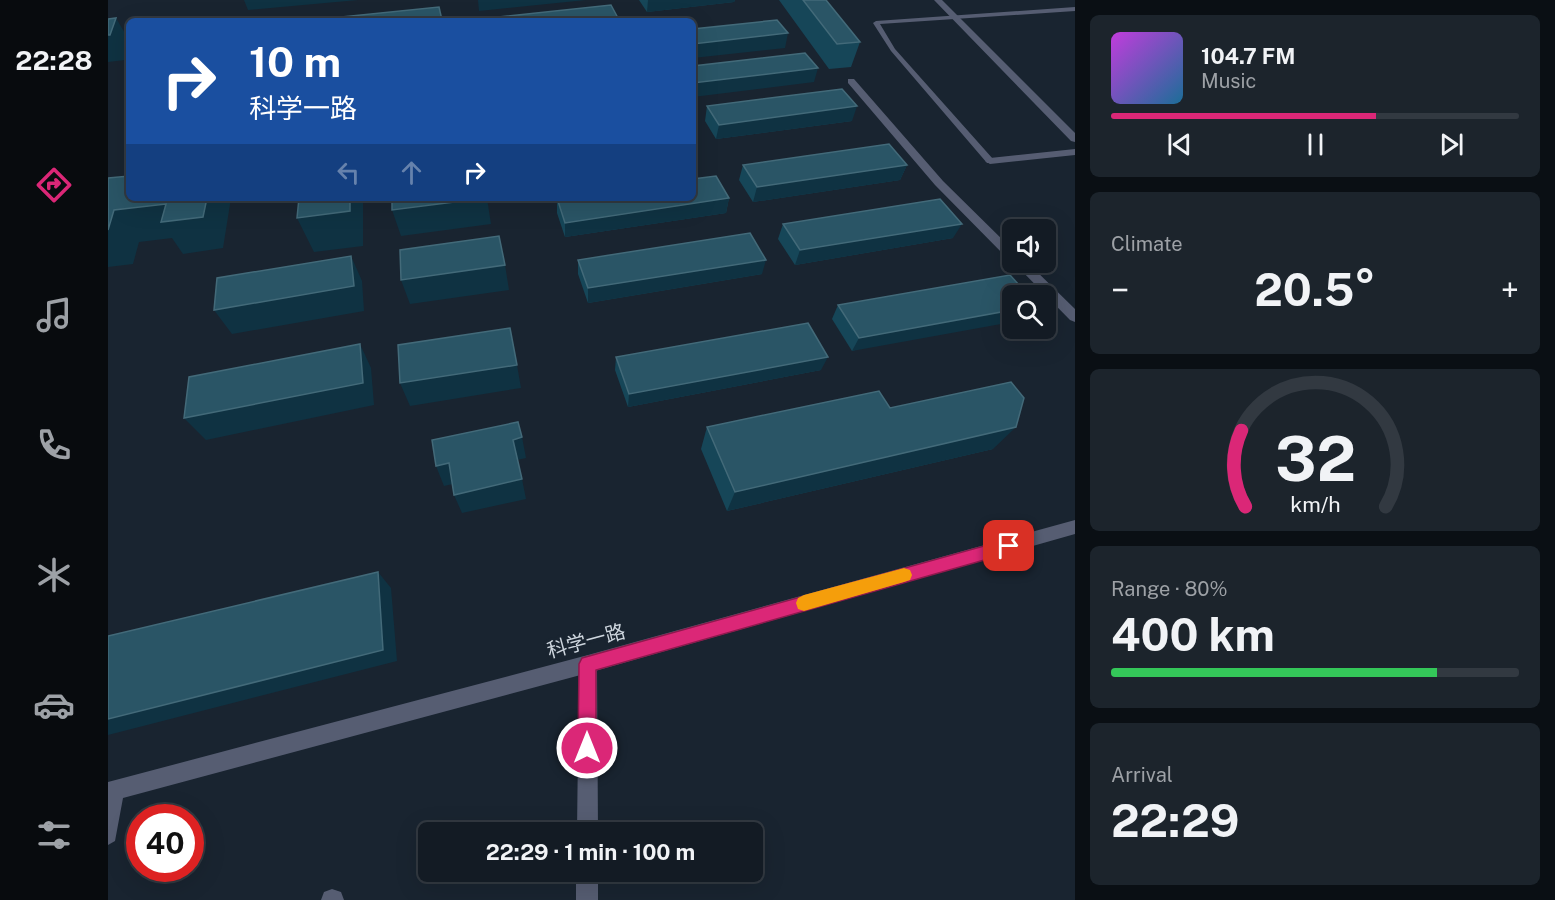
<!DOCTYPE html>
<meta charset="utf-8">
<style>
:root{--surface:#131b24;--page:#1c242c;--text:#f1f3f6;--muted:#9da1a6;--line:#323941;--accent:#db2777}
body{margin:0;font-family:"Public Sans","Noto Sans SC",sans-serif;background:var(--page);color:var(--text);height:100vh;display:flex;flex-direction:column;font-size:22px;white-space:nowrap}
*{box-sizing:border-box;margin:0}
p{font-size:20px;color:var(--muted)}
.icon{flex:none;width:33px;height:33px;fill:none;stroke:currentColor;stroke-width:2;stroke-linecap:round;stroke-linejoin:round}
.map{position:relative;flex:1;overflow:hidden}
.sheet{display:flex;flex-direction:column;gap:15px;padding:15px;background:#0a0f14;width:480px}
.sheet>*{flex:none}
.guide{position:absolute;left:18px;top:18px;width:570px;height:183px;border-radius:9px;box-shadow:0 6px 24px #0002,0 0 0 2px var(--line);background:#1a4fa0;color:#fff;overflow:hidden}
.fabs{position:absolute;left:894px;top:219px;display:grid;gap:12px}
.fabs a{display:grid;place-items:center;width:54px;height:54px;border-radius:9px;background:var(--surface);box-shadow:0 6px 24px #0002,0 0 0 2px var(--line);font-size:30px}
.speed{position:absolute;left:18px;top:804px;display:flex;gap:12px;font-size:30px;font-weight:700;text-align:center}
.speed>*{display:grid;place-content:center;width:78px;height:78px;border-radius:50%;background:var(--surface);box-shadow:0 6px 24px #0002,0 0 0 2px var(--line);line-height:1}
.speed .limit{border:9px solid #d22;background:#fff;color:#111}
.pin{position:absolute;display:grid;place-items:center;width:51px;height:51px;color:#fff;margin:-26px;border-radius:12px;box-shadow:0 3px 9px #0006}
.me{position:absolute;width:66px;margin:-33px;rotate:0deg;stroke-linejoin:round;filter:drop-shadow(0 0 4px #0008)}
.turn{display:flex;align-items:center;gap:21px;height:126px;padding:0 24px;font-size:27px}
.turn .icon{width:78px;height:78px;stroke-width:2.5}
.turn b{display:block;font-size:42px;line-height:51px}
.lanes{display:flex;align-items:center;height:57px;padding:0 24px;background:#0003;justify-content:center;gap:30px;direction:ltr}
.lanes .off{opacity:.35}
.big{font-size:45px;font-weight:700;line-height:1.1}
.sheet .card{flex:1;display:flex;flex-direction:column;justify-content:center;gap:9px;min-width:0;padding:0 21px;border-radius:9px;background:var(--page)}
.sheet .dial{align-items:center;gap:0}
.dial svg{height:156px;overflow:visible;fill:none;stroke:var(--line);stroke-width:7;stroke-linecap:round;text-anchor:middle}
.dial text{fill:var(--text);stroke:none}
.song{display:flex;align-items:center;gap:18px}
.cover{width:72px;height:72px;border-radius:9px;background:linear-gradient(135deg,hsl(290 70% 55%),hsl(200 70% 35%))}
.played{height:6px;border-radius:3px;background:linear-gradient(90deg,var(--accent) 65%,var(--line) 65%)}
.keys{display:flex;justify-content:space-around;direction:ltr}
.heat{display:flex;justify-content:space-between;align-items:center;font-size:33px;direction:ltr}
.charge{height:9px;border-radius:4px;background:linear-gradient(90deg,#34c759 80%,var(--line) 0)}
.trip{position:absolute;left:310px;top:822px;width:345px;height:60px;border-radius:9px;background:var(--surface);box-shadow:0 6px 24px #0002,0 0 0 2px var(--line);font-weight:700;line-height:60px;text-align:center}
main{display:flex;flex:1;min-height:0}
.tab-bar{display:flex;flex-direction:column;width:108px;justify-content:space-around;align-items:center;background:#080b0e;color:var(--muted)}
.tab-bar .icon{width:42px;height:42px}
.tab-bar .selected{color:var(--accent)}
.tab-bar b{font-size:27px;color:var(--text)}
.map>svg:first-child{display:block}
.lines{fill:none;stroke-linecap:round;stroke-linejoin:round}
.service{fill:#565d72;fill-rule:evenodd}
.minor{fill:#565d72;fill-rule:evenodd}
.tertiary{fill:#565d72;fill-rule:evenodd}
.wall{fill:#164658}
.shaded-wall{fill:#0f3242}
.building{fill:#2a5566;stroke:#436a79;stroke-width:1.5}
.route{fill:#db2777;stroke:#8e194d;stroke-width:1.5}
.slow{fill:#f59e0b}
.labels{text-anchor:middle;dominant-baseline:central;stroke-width:6;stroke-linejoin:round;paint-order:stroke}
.near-street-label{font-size:20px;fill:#ced6de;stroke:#192430}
</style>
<main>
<nav class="tab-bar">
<b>22:28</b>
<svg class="icon selected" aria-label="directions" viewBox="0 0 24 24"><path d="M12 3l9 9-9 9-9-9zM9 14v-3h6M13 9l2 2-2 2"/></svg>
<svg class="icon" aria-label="music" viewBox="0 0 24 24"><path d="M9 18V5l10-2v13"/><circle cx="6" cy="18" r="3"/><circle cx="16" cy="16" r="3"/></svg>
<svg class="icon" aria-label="phone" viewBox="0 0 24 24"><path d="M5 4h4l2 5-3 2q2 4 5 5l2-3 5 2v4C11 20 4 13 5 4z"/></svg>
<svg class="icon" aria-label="climate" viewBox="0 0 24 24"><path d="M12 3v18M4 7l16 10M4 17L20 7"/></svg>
<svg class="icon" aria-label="car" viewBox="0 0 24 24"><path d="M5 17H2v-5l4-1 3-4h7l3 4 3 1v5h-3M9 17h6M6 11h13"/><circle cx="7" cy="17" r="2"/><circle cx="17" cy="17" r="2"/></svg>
<svg class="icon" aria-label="filters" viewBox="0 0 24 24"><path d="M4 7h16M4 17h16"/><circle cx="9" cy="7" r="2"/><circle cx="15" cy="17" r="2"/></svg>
</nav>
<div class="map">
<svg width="967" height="900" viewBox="0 0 967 900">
<rect width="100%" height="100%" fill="#192430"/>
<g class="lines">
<!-- service -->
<path class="service" d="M967,7V11L772,24L787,49L885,159L886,161L882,163H879L783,51L765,23L768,21Z"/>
<!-- minor -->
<path class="minor" d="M826,0H834L967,133V142L963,141Z
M740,79H746L835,181L904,249V260L900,259L827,185L740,83Z
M967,149V155L882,164L877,161L882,158Z
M905,262H919L967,309V322L962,320Z
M967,520V534L480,673L15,798L7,841L0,845V782L480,655Z
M224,889L233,892L236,900H213L216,892Z"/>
<!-- tertiary -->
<path class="tertiary" d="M480,655L486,658L489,664L490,832H469L471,664L474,658Z
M468,872H490V900H468Z"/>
</g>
<!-- wall -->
<path class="wall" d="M531,0H627L626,2L539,12Z
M671,0H718L752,42L743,67L721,69Z
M599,106L744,121L608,139L597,121Z
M635,165H799L792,180L645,202L631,180Z
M449,198H621L618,213L457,237L449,213Z
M675,224L845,238L687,265L670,239Z
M470,260L654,274L480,303L470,274Z
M921,296L744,351L724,319L730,305Z
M508,357L713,370L520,407L507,370Z
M782,408L885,449L619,511L593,449L599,427Z"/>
<!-- shaded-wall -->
<path class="shaded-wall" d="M136,0H250L140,10Z
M370,0H478L371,11Z
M540,0H627L626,2L539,12Z
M8,18L21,40V49L17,60L0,62V35Z
M510,18V21H479Z
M680,33L677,48L585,58V44Z
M710,68L706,82L585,97V83Z
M749,106L744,121L608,139L611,125Z
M799,165L792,180L645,202L649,187Z
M99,198H123L115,248L75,254L64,238L31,242L25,264L0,267V230L6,210Z
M242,198H255V246L206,252L189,218Z
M379,198L383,224L293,236L284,210Z
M621,198L618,213L457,237V223Z
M854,224L845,238L687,265L692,250Z
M243,256L254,281L256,311L124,334L106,310Z
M658,260L654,274L480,303V288Z
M397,265L401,290L302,304L293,280Z
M904,310V322L744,351L751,338Z
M252,344L263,368L266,405L98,440L76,418Z
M720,357L713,370L520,407L521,394Z
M409,365L413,388L302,406L292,383Z
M908,427L885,449L619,511L627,492Z
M414,437L418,458L409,460L405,440Z
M341,463L349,483L336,486L328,466Z
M414,479L418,499L354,513L346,495Z
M270,572L283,588L289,661L0,735V719Z"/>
<!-- building -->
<path class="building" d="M695,0H718L752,42L729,44Z
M503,5L510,18L479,21H383L382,18Z
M331,7L334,20L194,21Z
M8,18L2,35H0V19Z
M669,20L680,33L585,44V29Z
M697,53L710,68L585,83V66Z
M734,89L749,106L611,125L599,106Z
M781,144L799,165L649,187L635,165Z
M21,176V198H99L95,217L53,222L58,204L6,210L0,230V178Z
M608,176L621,198L457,223L449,198H585V179Z
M191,198H242V211L189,218Z
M284,198H378L284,210Z
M832,199L854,224L692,250L675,224Z
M642,233L658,260L480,288L470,260Z
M391,236L397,265L293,280L292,250Z
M243,256L246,286L106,310L109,278Z
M902,275L921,296H904V310L751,338L730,305Z
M700,323L720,357L521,394L508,357Z
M402,328L409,365L292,383L290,345Z
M252,344L255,383L76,418L81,377Z
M903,382L916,398L908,427L627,492L599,427L771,391L782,408Z
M410,422L414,437L405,440L414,479L346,495L341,463L328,466L324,440Z
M270,572L275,650L0,719V636Z"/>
<!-- route -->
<path class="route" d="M901,539L906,541L908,546L906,551L901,553L488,670V748L486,755L479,757L473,755L470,748L471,664L474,658Z"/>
<!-- slow -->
<path class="slow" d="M796,568L802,570L804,575L802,580L796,582L696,611L690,609L688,603L690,598L696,595Z"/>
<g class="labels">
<!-- near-street labels -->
<g class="near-street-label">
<text transform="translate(478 641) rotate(-15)">科学一路</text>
</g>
</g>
</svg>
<div class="fabs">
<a><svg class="icon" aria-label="sound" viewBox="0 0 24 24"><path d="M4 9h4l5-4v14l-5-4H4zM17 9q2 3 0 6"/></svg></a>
<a><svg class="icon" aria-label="search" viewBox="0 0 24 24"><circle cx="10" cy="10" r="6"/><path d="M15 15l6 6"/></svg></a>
</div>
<div class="speed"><div class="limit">40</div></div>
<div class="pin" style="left:901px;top:546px;background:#d93025"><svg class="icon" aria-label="arrive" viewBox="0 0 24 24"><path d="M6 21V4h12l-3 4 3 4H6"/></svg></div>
<svg class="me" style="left:479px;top:748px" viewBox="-20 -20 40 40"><circle r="17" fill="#db2777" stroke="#fff" stroke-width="3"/><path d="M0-11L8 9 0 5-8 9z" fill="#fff"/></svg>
<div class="trip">22:29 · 1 min · 100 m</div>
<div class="guide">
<div class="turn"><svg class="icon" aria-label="right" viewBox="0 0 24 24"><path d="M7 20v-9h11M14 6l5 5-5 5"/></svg><div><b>10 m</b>科学一路</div></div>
<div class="lanes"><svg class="icon off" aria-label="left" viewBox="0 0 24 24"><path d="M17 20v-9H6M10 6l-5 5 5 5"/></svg><svg class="icon off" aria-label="ahead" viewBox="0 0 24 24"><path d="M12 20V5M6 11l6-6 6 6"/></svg><svg class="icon" aria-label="right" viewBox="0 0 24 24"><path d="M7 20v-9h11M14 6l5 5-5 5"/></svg></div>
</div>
</div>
<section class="sheet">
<div class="card">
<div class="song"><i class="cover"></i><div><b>104.7 FM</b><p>Music</p></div></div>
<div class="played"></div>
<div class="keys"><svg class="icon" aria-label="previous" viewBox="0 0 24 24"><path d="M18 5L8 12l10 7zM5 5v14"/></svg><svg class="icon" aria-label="pause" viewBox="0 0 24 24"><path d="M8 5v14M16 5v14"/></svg><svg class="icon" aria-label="next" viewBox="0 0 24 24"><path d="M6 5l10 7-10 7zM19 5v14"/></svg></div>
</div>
<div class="card"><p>Climate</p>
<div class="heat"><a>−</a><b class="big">20.5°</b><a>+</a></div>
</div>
<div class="card dial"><svg viewBox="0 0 100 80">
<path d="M14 69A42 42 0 1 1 86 69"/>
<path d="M14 69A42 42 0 0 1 12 30" stroke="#db2777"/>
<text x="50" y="56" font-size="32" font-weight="700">32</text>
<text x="50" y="72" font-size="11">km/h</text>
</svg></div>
<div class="card"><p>Range · 80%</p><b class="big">400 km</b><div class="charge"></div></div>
<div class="card"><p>Arrival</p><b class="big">22:29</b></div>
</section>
</main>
